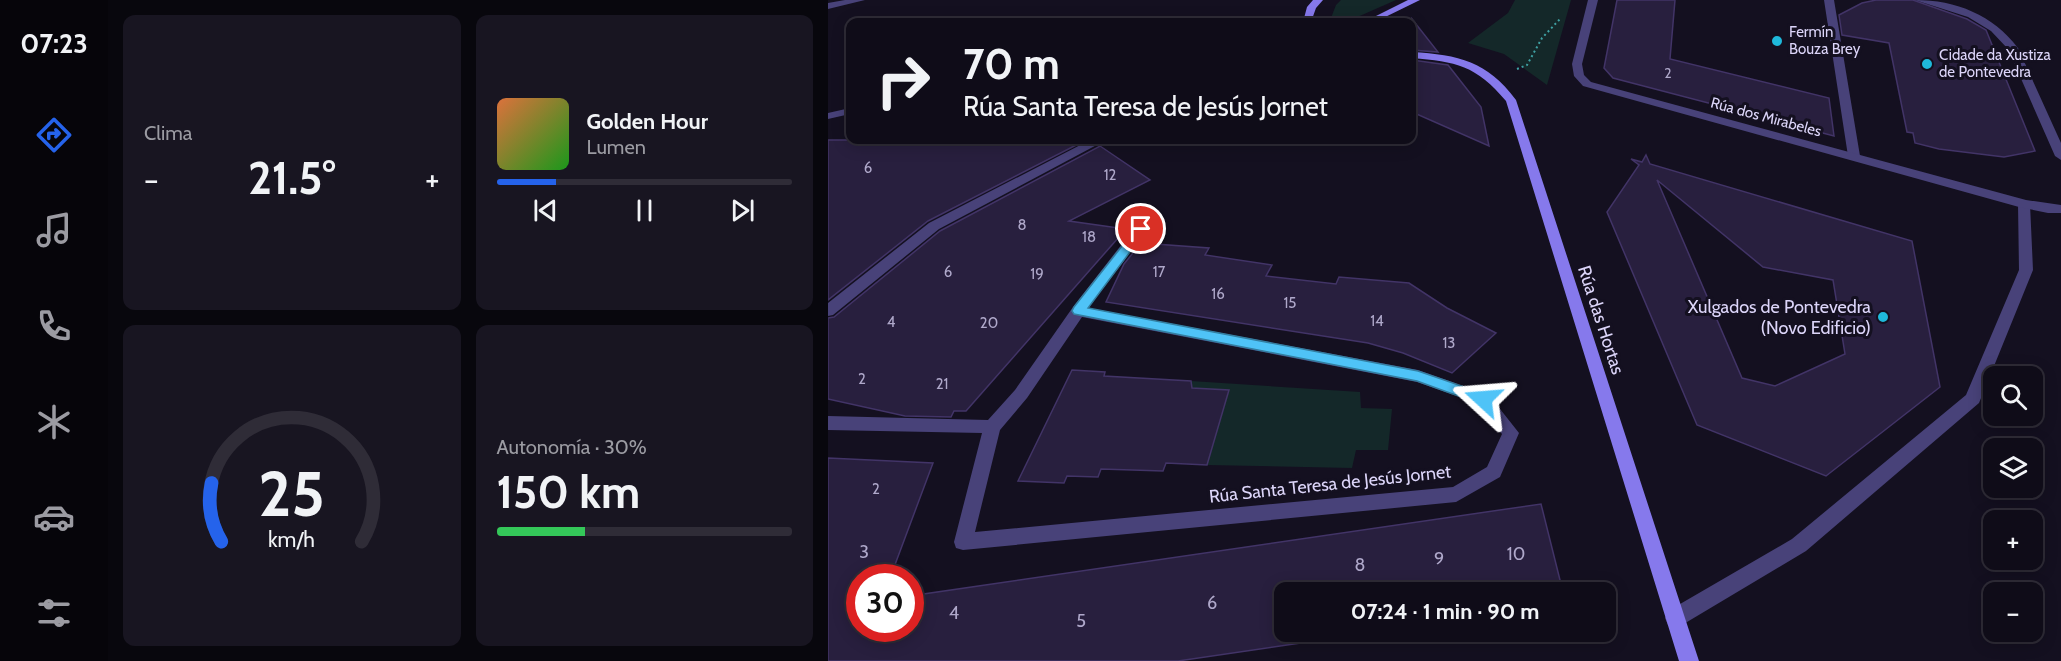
<!DOCTYPE html>
<html lang="es">
<meta charset="utf-8">
<style>
:root{--surface:#0f0c18;--page:#181521;--text:#f1f3f6;--muted:#9b9ba2;--line:#2f2c37;--accent:#2563eb}
body{margin:0;font-family:Cabin,sans-serif;background:var(--page);color:var(--text);height:100vh;display:flex;flex-direction:column;font-size:22px;white-space:nowrap}
*{box-sizing:border-box;margin:0}
p{font-size:20px;color:var(--muted)}
.icon{flex:none;width:33px;height:33px;fill:none;stroke:currentColor;stroke-width:2;stroke-linecap:round;stroke-linejoin:round}
.map{position:relative;flex:1;overflow:hidden}
.side{display:flex;flex-direction:column;gap:15px;padding:15px;background:#08070d;width:720px}
.side>*{flex:none}
.banner{position:absolute;left:18px;top:18px;width:570px;height:126px;border-radius:12px;box-shadow:0 3px 15px #0003,0 0 0 2px var(--line);background:#0f0c18;color:var(--text);overflow:hidden}
.tools{position:absolute;left:1155px;top:366px;display:grid;gap:12px}
.tools a{display:grid;place-items:center;width:60px;height:60px;border-radius:12px;background:var(--surface);box-shadow:0 3px 15px #0003,0 0 0 2px var(--line);font-size:30px}
.speed{position:absolute;left:18px;top:564px;display:flex;gap:12px;font-size:30px;font-weight:700;text-align:center}
.speed>*{display:grid;place-content:center;width:78px;height:78px;border-radius:50%;background:var(--surface);box-shadow:0 3px 15px #0003,0 0 0 2px var(--line);line-height:1}
.speed .limit{border:9px solid #d22;background:#fff;color:#111}
.pin{position:absolute;display:grid;place-items:center;width:51px;height:51px;color:#fff;margin:-26px;border:3px solid #fff;border-radius:50%;box-shadow:0 2px 6px #0007}
.me{position:absolute;width:66px;margin:-33px;rotate:289deg;stroke-linejoin:round;filter:drop-shadow(0 0 4px #0008)}
.turn{display:flex;align-items:center;gap:21px;height:126px;padding:0 18px;font-size:27px}
.turn .icon{width:78px;height:78px;stroke-width:2.5}
.turn b{display:block;font-size:42px;line-height:51px}
.big{font-size:45px;font-weight:700;line-height:1.1}
.side .tile{flex:1;display:flex;flex-direction:column;justify-content:center;gap:9px;min-width:0;padding:0 21px;border-radius:12px;background:var(--page)}
.side .dial{align-items:center;gap:0}
.dial svg{height:156px;overflow:visible;fill:none;stroke:var(--line);stroke-width:7;stroke-linecap:round;text-anchor:middle}
.dial text{fill:var(--text);stroke:none}
.song{display:flex;align-items:center;gap:18px}
.cover{width:72px;height:72px;border-radius:9px;background:linear-gradient(135deg,hsl(20 70% 55%),hsl(120 70% 35%))}
.played{height:6px;border-radius:3px;background:linear-gradient(90deg,var(--accent) 20%,var(--line) 20%)}
.keys{display:flex;justify-content:space-around;direction:ltr}
.heat{display:flex;justify-content:space-between;align-items:center;font-size:33px;direction:ltr}
.charge{height:9px;border-radius:4px;background:linear-gradient(90deg,#34c759 30%,var(--line) 0)}
.side .tiles{flex:1;display:grid;gap:15px;grid-template-columns:repeat(2,1fr)}
.trip{position:absolute;left:446px;top:582px;width:342px;height:60px;border-radius:12px;background:var(--surface);box-shadow:0 3px 15px #0003,0 0 0 2px var(--line);font-weight:700;line-height:60px;text-align:center}
main{display:flex;flex:1;min-height:0}
.tab-bar{display:flex;flex-direction:column;width:108px;justify-content:space-around;align-items:center;background:#06050a;color:var(--muted)}
.tab-bar .icon{width:42px;height:42px}
.tab-bar .selected{color:var(--accent)}
.tab-bar b{font-size:27px;color:var(--text)}
.map>svg:first-child{display:block}
.green{fill:#142829}
.building{fill:#281f3e;stroke:#423467;stroke-width:1.5;fill-rule:evenodd}
.lines{fill:none;stroke-linecap:round;stroke-linejoin:round}
.path{stroke:#3fa2a4;stroke-width:2;stroke-dasharray:2 3;stroke-linecap:butt}
.pedestrian{fill:#484279;fill-rule:evenodd}
.minor{fill:#484279;fill-rule:evenodd}
.secondary{fill:#8679ec;fill-rule:evenodd}
.route{fill:#4fc3f7;stroke:#337fa1;stroke-width:1.5}
.poi-dot{fill:#1fb9db;stroke:#141020;stroke-width:2}
.labels{text-anchor:middle;dominant-baseline:central;stroke-width:6;stroke-linejoin:round;paint-order:stroke}
.far-number-label{font-size:14px;fill:#afa8ca}
.far-poi-label{font-size:15px;fill:#dcd5f9;stroke:#141020;text-anchor:start}
.far-street-label{font-size:15px;fill:#dcd5f9;stroke:#141020}
.number-label{font-size:15px;fill:#afa8ca}
.poi-label{font-size:18px;fill:#dcd5f9;stroke:#141020;text-anchor:end}
.street-label{font-size:18px;fill:#dcd5f9;stroke:#141020}
.near-number-label{font-size:18px;fill:#afa8ca}
</style>
<main>
<nav class="tab-bar">
<b>07:23</b>
<svg class="icon selected" aria-label="directions" viewBox="0 0 24 24"><path d="M12 3l9 9-9 9-9-9zM9 14v-3h6M13 9l2 2-2 2"/></svg>
<svg class="icon" aria-label="music" viewBox="0 0 24 24"><path d="M9 18V5l10-2v13"/><circle cx="6" cy="18" r="3"/><circle cx="16" cy="16" r="3"/></svg>
<svg class="icon" aria-label="phone" viewBox="0 0 24 24"><path d="M5 4h4l2 5-3 2q2 4 5 5l2-3 5 2v4C11 20 4 13 5 4z"/></svg>
<svg class="icon" aria-label="climate" viewBox="0 0 24 24"><path d="M12 3v18M4 7l16 10M4 17L20 7"/></svg>
<svg class="icon" aria-label="car" viewBox="0 0 24 24"><path d="M5 17H2v-5l4-1 3-4h7l3 4 3 1v5h-3M9 17h6M6 11h13"/><circle cx="7" cy="17" r="2"/><circle cx="17" cy="17" r="2"/></svg>
<svg class="icon" aria-label="filters" viewBox="0 0 24 24"><path d="M4 7h16M4 17h16"/><circle cx="9" cy="7" r="2"/><circle cx="15" cy="17" r="2"/></svg>
</nav>
<section class="side">
<div class="tiles">
<div class="tile"><p>Clima</p>
<div class="heat"><a>−</a><b class="big">21.5°</b><a>+</a></div>
</div>
<div class="tile">
<div class="song"><i class="cover"></i><div><b>Golden Hour</b><p>Lumen</p></div></div>
<div class="played"></div>
<div class="keys"><svg class="icon" aria-label="previous" viewBox="0 0 24 24"><path d="M18 5L8 12l10 7zM5 5v14"/></svg><svg class="icon" aria-label="pause" viewBox="0 0 24 24"><path d="M8 5v14M16 5v14"/></svg><svg class="icon" aria-label="next" viewBox="0 0 24 24"><path d="M6 5l10 7-10 7zM19 5v14"/></svg></div>
</div>
<div class="tile dial"><svg viewBox="0 0 100 80">
<path d="M14 69A42 42 0 1 1 86 69"/>
<path d="M14 69A42 42 0 0 1 9 39" stroke="#2563eb"/>
<text x="50" y="56" font-size="32" font-weight="700">25</text>
<text x="50" y="72" font-size="11">km/h</text>
</svg></div>
<div class="tile"><p>Autonomía · 30%</p><b class="big">150 km</b><div class="charge"></div></div>
</div>
</section>
<div class="map">
<svg width="1233" height="661" viewBox="0 0 1233 661">
<rect width="100%" height="100%" fill="#141020"/>
<!-- green -->
<path class="green" d="M513,0H568L518,22H506L503,18L508,5Z
M687,0H743L719,85L676,54L640,43L680,13Z
M363,381L532,392L533,408L564,409L560,450H528L524,468L379,465L401,390L364,388Z"/>
<!-- building -->
<path class="building" d="M789,0H847L842,59L1001,98L1006,136L785,78L776,68Z
M1048,0H1085L1139,19L1158,30L1207,151L1176,157L1111,149L1087,143L1085,133L1079,132L1061,43L1014,35L1011,15L1034,3Z
M584,19L610,52L584,50Z
M584,60L620,65L653,107L661,146L584,112Z
M0,140H258L100,221L0,300Z
M272,146L322,180L241,221L298,229L138,411H126L123,417L77,416L0,399V318L6,317L112,231Z
M818,155L822,164L1084,241L1112,387L998,476L869,425L779,212L811,165L803,159L814,162ZM829,180L935,267L1005,280L1017,354L947,386L914,378Z
M313,243L381,248L377,255L444,265L438,276L508,284L511,277L581,283L619,308L668,333L624,373L575,353L540,343L278,302L296,264Z
M244,370L277,372L276,376L363,381L364,388L401,390L379,465L338,463L335,471L273,469L270,477L239,476L236,483L190,481Z
M0,458L105,463L62,578H32V628H82V596L713,504L735,592H456V632H548L350,661H0Z"/>
<g class="lines">
<!-- path -->
<path class="path" d="M689,69L699,65L714,38L732,19"/>
<!-- pedestrian -->
<path class="pedestrian" d="M996,0H1006L1032,156L1026,160L1020,156Z
M1196,200L1202,204L1205,270L1151,403L978,551L854,625L847,628L840,625L837,618L840,611L964,539L1138,395L1191,270L1190,204Z"/>
<!-- minor -->
<path class="minor" d="M17,0H37L0,9V3Z
M760,0H770L754,64L756,75L763,82L1198,200L1233,205V213H1220L1191,207L755,86L746,76L744,64Z
M1087,0C1128,0 1165,15 1190,48L1233,143V160L1227,156L1180,49L1163,31L1140,17Z
M478,17L481,18V22H463Z
M22,108V114L0,119V113Z
M262,140H278L111,229L5,315L0,316V303L101,223Z
M313,225L320,229L260,308L590,370L661,395L691,433L672,477L628,502L135,550L128,548L126,542L154,433L0,430V416L160,420L187,390L245,307L308,226ZM254,317L589,382L649,403L674,434L659,467L625,487L147,532L172,430L199,398Z"/>
<!-- secondary -->
<path class="secondary" d="M485,0H495L488,8L483,22H475L479,7Z
M580,0H592L547,22H536Z
M584,52C631,55 659,61 688,100L871,661H851L678,101C648,65 628,62 584,58Z"/>
</g>
<!-- route -->
<path class="route" d="M313,226L319,229L260,308L590,371L660,395L662,399L660,403L655,405L589,381L246,314L244,311L246,307L309,227Z"/>
<!-- markers -->
<g class="poi-dot">
<circle cx="949" cy="41" r="6"/>
<circle cx="1099" cy="64" r="6"/>
<circle cx="1055" cy="317" r="6"/>
</g>
<g class="labels">
<!-- far-number labels -->
<g class="far-number-label">
<text x="840" y="73">2</text>
</g>
<!-- far-poi labels -->
<g class="far-poi-label">
<text x="961" y="32">Fermín<tspan x="961" dy="17">Bouza Brey</tspan></text>
<text x="1111" y="55">Cidade da Xustiza<tspan x="1111" dy="17">de Pontevedra</tspan></text>
</g>
<!-- far-street labels -->
<g class="far-street-label">
<text transform="translate(938 117) rotate(15)">Rúa dos Mirabeles</text>
</g>
<!-- number labels -->
<g class="number-label">
<text x="40" y="168">6</text>
<text x="282" y="175">12</text>
<text x="194" y="225">8</text>
<text x="261" y="237">18</text>
<text x="120" y="272">6</text>
<text x="331" y="272">17</text>
<text x="209" y="274">19</text>
<text x="390" y="294">16</text>
<text x="462" y="303">15</text>
<text x="549" y="321">14</text>
<text x="63" y="322">4</text>
<text x="161" y="323">20</text>
<text x="621" y="343">13</text>
<text x="34" y="379">2</text>
<text x="114" y="384">21</text>
<text x="48" y="489">2</text>
</g>
<!-- poi labels -->
<g class="poi-label">
<text x="1043" y="307">Xulgados de Pontevedra<tspan x="1043" dy="21">(Novo Edificio)</tspan></text>
</g>
<!-- street labels -->
<g class="street-label">
<text transform="translate(773 320) rotate(72)">Rúa das Hortas</text>
<text transform="translate(502 484) rotate(-6)">Rúa Santa Teresa de Jesús Jornet</text>
</g>
<!-- near-number labels -->
<g class="near-number-label">
<text x="36" y="552">3</text>
<text x="688" y="554">10</text>
<text x="611" y="559">9</text>
<text x="532" y="565">8</text>
<text x="384" y="603">6</text>
<text x="126" y="613">4</text>
<text x="253" y="621">5</text>
</g>
</g>
</svg>
<div class="tools">
<a><svg class="icon" aria-label="search" viewBox="0 0 24 24"><circle cx="10" cy="10" r="6"/><path d="M15 15l6 6"/></svg></a>
<a><svg class="icon" aria-label="layers" viewBox="0 0 24 24"><path d="M12 4l9 5-9 5-9-5zM3 14l9 5 9-5"/></svg></a>
<a>+</a>
<a>−</a>
</div>
<div class="speed"><div class="limit">30</div></div>
<div class="pin" style="left:313px;top:229px;background:#d93025"><svg class="icon" aria-label="arrive" viewBox="0 0 24 24"><path d="M6 21V4h12l-3 4 3 4H6"/></svg></div>
<svg class="me" style="left:655px;top:399px" viewBox="-20 -20 40 40"><path d="M0-17L14 15 0 8-14 15z" fill="#4fc3f7" stroke="#fff" stroke-width="4"/></svg>
<div class="trip">07:24 · 1 min · 90 m</div>
<div class="banner">
<div class="turn"><svg class="icon" aria-label="right" viewBox="0 0 24 24"><path d="M7 20v-9h11M14 6l5 5-5 5"/></svg><div><b>70 m</b>Rúa Santa Teresa de Jesús Jornet</div></div>
</div>
</div>
</main>
